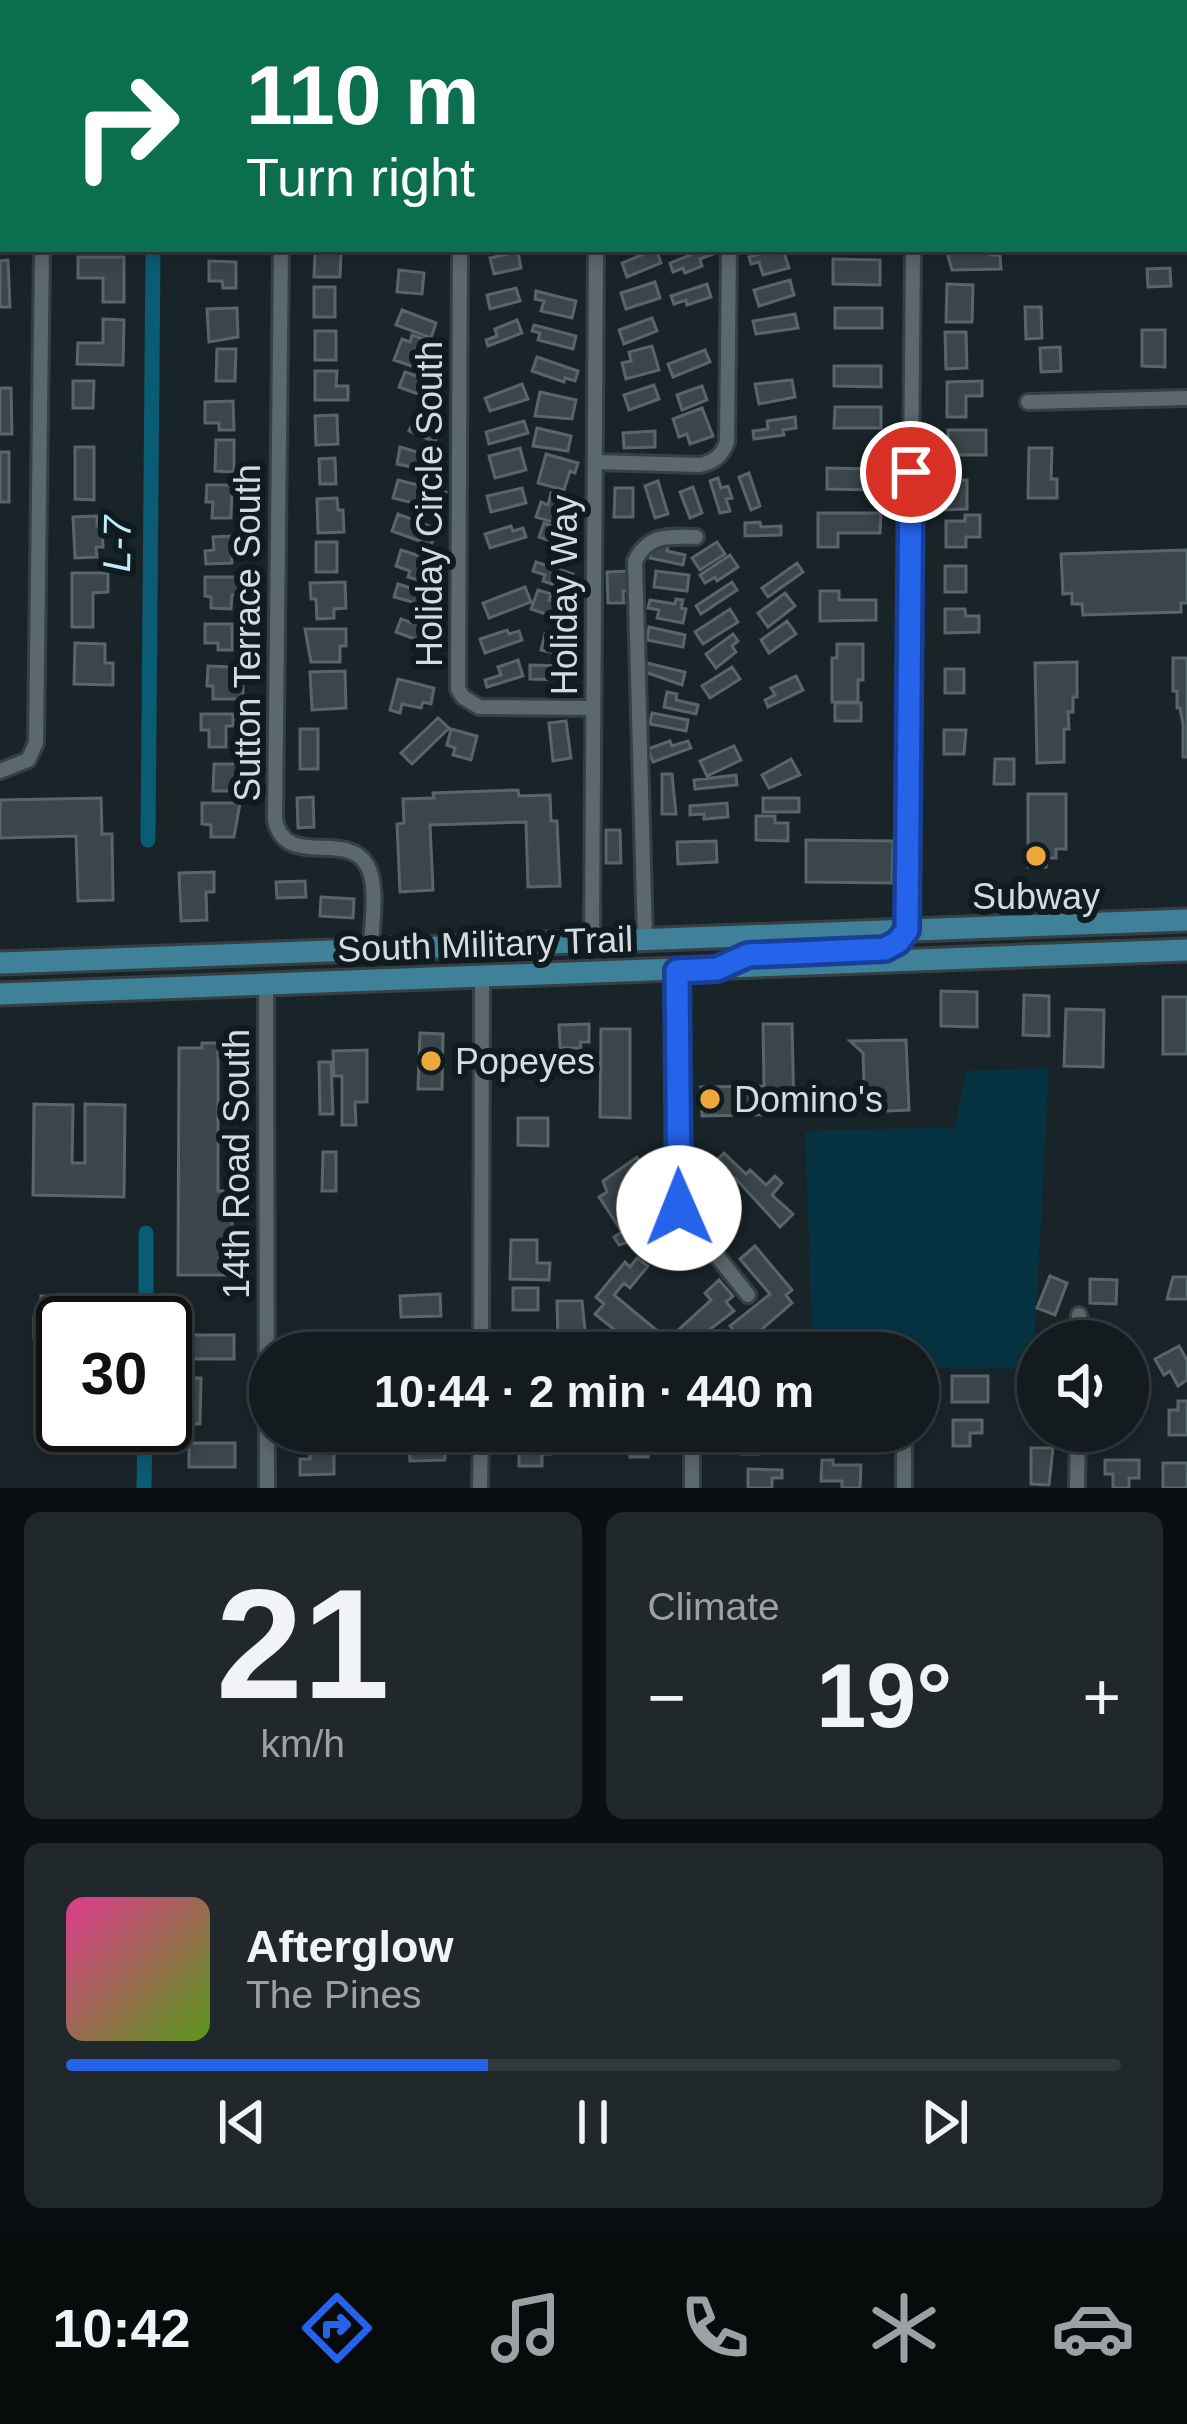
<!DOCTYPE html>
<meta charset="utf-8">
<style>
:root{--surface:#131b1f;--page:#20282c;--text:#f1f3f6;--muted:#9da1a4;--line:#32393d;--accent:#2563eb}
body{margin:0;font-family:Helvetica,sans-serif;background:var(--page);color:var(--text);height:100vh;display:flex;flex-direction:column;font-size:45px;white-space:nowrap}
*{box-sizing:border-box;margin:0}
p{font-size:39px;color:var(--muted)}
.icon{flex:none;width:66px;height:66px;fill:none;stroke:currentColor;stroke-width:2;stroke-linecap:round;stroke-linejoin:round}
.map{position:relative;height:1488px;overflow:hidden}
.details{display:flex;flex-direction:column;gap:24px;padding:24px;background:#0a0f11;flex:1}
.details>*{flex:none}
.banner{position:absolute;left:0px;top:0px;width:1188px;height:252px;box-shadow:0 6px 18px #0003,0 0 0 3px var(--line);background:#0b6e4f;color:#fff;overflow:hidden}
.buttons{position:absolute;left:1017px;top:1320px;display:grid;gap:24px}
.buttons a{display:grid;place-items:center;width:132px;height:132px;border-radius:50%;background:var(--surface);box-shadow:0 6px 18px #0003,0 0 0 3px var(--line);font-size:60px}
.speed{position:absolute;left:36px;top:1296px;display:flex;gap:24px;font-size:60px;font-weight:700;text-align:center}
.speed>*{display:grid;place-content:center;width:156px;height:156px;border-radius:50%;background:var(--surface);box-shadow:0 6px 18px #0003,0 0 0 3px var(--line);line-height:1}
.speed .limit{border:6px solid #111;border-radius:18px;background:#fff;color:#111}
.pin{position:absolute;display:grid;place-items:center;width:102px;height:102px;color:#fff;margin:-51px;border:6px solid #fff;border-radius:50%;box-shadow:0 3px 12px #0007}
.me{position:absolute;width:132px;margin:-66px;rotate:359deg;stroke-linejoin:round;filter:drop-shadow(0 0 9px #0008)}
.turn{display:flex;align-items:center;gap:42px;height:252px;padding:0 48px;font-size:54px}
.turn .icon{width:156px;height:156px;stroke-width:2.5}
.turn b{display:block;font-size:84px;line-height:102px}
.big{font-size:90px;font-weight:700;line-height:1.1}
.details .card{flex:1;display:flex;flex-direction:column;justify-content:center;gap:18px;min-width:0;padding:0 42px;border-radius:18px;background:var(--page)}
.details .dial{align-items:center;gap:0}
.dial b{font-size:156px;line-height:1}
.song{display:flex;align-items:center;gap:36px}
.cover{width:144px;height:144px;border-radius:18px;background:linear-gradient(135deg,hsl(330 70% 55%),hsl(90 70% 35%))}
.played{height:12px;border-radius:6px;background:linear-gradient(90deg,var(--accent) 40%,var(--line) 40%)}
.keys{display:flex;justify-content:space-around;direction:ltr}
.heat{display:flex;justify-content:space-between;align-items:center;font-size:66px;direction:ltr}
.details .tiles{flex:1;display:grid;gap:24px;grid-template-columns:1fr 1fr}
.card:last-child{grid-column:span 2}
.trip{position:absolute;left:249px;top:1332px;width:690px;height:120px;border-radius:60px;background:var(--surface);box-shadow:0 6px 18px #0003,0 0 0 3px var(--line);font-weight:700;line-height:120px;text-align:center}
.menu{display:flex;height:192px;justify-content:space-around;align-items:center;background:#080b0c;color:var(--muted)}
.menu .icon{width:84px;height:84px}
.menu .selected{color:var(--accent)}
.menu b{font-size:54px;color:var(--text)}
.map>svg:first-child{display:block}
.green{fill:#073241}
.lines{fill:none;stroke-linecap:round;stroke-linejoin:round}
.canal{stroke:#0a5b74;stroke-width:15}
.building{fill:#3a464b;stroke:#58656a;stroke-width:3}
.street-casing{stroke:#363f43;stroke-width:20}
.primary-casing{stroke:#363f43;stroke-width:27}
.street{stroke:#5b686e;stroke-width:14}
.primary{stroke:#3e8198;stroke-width:21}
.route-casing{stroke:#184099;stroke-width:30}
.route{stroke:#2563eb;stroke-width:21}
.poi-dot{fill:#eca93a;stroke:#101b1f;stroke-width:4.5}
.labels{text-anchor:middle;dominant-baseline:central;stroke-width:12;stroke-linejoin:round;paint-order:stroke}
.street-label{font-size:36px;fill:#d5dce0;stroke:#101b1f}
.poi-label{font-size:36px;fill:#d5dce0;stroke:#101b1f;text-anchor:start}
.water-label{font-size:39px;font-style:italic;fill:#bfebfe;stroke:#101b1f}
</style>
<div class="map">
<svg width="1187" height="1488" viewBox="0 0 1187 1488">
<rect width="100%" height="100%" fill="#192429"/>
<!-- green -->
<path class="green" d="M1049,1068L1033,1369L918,1368V1353H813L805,1131L955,1127L966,1071Z"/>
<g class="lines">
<!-- canal -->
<path class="canal" d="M155,3V0
M148,840L153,249
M146,1323V1233
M144,1488L145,1425"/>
</g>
<!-- building -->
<path class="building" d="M656,249L661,263L627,277L622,263Z
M705,249L711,255L700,259L702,266L685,273L683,268L673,272L670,263Z
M775,249H783L789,268L763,275L759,262L751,264L749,257Z
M946,249H991V255H1000L1001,269L952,270Z
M315,252L341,253L340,277H314Z
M518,252L521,268L494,274L490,258Z
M78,257H124V302H103V278H78Z
M833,259L880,260V285L833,284Z
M8,260L10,307H0V261Z
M209,261L236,262V288H223L222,281H209Z
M1170,268L1171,286L1148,287L1147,269Z
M399,270L424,273L422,294L397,292Z
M790,280L794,295L759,306L754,290Z
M655,282L660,298L626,309L621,293Z
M707,284L711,297L687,305L686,300L674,304L671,296Z
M947,284L973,285L972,322H946Z
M314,287H335V317H314Z
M516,288L520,301L490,309L487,295Z
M536,291L576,301L572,318L541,311L544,301L535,299Z
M1025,307H1041L1042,338L1026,339Z
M237,308L238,337L209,342L207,309Z
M835,308H882V328H835Z
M402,310L436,323L431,338L396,325Z
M795,314L798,328L756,334L753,321Z
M652,318L657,331L624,344L619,330Z
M103,319L124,320L123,365L77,364L78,343H103Z
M517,320L522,333L488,346L486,340L497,336L495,329Z
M534,325L576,336L573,349L538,340L540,333L532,331Z
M1142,330H1165V367L1142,366Z
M315,331H336V360H315Z
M945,332H966L967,368L946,369Z
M412,335L445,346L437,368L425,364L423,370L394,360L402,339L410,342Z
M652,346L659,370L626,379L622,363L631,361L629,352Z
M1060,347L1061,371L1041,372L1040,348Z
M217,349H236L235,381H216Z
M705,350L710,362L673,377L668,364Z
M537,357L578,371L575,381L565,378L564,382L532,371Z
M834,366H881V387L834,386Z
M315,371H337L336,386H348V400H315Z
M405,372L432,381L429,388L443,393L440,402L399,387Z
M792,380L795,397L759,404L755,384Z
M73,381H94L93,408H73Z
M982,381V396H966V417H947V382Z
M522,384L528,399L490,411L485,398Z
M654,385L659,399L629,410L624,395Z
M702,386L707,400L682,410L677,395Z
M0,388H11L12,434H0Z
M540,392L576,400L572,419L535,416Z
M233,401L234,430H219V423H205V402Z
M835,407H881V428H834Z
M702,408L713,436L690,444L687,434L679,437L673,419Z
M337,415L338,444L316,445L315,416Z
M415,417L441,428L435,442L409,431Z
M795,417L796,428L783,430L784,435L754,439L753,431L768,429L767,421Z
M524,421L528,433L489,444L486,432Z
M537,428L571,436L568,451L533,446Z
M948,430H986V455H948Z
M655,431V447L624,448L623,433Z
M216,440H234V472L215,471Z
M75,447H94V500L75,499Z
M400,447L434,457L431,471L397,464Z
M520,448L526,470L495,478L489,456Z
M1029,448H1052L1051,479H1057V498H1028Z
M0,452H9V502H0Z
M546,454L578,463L575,473L570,471L564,490L538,483Z
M335,458L336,484H320L319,459Z
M827,468L871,469V490L827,489Z
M749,473L760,506L751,510L739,477Z
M718,478L721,488L728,486L732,498L726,499L730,511L720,513L710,481Z
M398,480L446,492L442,510L393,498Z
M943,480H967V509L943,510Z
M658,481L668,514L655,518L645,486Z
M207,485H232L231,518H212L213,502H206Z
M693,487L702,513L690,518L680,492Z
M522,488L526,503L491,512L487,496Z
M615,488H633V517H614Z
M551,493L567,498L559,524L536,517L541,502L548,505Z
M337,498L338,510H343L344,532L318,533L317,499Z
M818,513H881L880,533H838V547H818Z
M398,514L437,529L431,545L392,531Z
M965,515H980V537H966V547H946V521H965Z
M97,516V526H102L103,547H96L97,557L75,558L73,517Z
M760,522L761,527L781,526V535L745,536V523Z
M544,523L575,534L567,563L558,560L560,553L549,549L551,541L539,537Z
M511,526L513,531L523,528L526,537L490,548L485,534Z
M230,536L232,563L206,564L205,551L214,550L213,537Z
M316,542H337V572H316Z
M653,542L668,545L667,551L685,555L683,565L650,558Z
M717,542L725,554L700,570L692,558Z
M401,550L438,562L433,579L423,576L421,581L408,577L410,571L396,566Z
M1187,550V603H1181V612L1083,615L1082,604H1072V593L1063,594L1061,554Z
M730,555L738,567L717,581L715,577L705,583L700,575Z
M536,562L573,574L570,584L560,580L558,586L543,581L545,575L533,571Z
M797,563L803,572L768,597L762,588Z
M945,566H966V592H945Z
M629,571L630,591H623L624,603H608L607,572Z
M656,571L689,575L687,591L654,587Z
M72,573H108V592L93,593V627H72Z
M205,577H238V595H232L231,609L211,608V597L205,596Z
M345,582L346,608L334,609V618L317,619L316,599H311L310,583Z
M732,582L737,590L701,614L696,606Z
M398,584L433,595L430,607L394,597Z
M525,587L531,602L489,618L483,603Z
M538,590L551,594L549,600L571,608L567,621L531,609Z
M820,591H839V600H876V620L820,621Z
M785,593L795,606L768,627L758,613Z
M676,599L683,600L681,608L686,609L683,623L657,618L659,610L648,608L650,600L675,604Z
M730,609L738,622L703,644L695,632Z
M945,609H965L966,616H979V632L945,633Z
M401,619L436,631L431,645L396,632Z
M787,621L796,634L769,653L761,640Z
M205,624H232V650H218V643H205Z
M649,627L685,635L683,647L647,640Z
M305,629H346V646H340V662H311Z
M507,630L509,634L519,631L522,640L485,653L480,639Z
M545,634L576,641L573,657L541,650Z
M733,634L738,641L732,646L736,652L716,668L706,654Z
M75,643L105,644V663H113V685L74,684Z
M837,644H863V680H858V702H832V658H837Z
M1173,658H1187V757H1183V724L1180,708H1177V691H1173Z
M518,660L523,676L487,687L485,680L501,675L498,667Z
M1077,662V697H1073V712H1068L1069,729H1064V762L1037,763L1035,663Z
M647,663L685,672L682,685L645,672Z
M530,665L566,666V680L530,679Z
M208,666L232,667L231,681H243V699H213V686H207Z
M732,667L740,679L710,698L702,686Z
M945,669H964V693H945Z
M345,671L346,708L312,710L310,672Z
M796,676L803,690L768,707L765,700L775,695L771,688Z
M398,679L434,688L431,704L423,702L421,708L402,704L400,713L390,710Z
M667,692L677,694L676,700L698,705L696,714L664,707Z
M835,703H861V721H835Z
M652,713L688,720L686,731L650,724Z
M201,714H233V726H226V747H209V730H201Z
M438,718L449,728L412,764L401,753Z
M566,721L571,758L553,761L549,723Z
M300,729H318V769H300Z
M451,729L477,736L471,760L453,755L455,748L447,745Z
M944,730H966L964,754H944Z
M670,741L672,746L688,741L691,748L653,762L648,749Z
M734,746L741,760L707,776L700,761Z
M791,759L800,775L769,788L762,775Z
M995,759H1014V784H994Z
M214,764H241V791H213Z
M662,774H672L676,814H662Z
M736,775L737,785L695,789L694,780Z
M518,790L519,796L550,795L551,821H557L560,886L528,887L526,822L430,825L433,890L400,892L397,824L404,823L403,799L434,798L433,793Z
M1028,794H1066V849H1056V858H1047L1046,867H1028Z
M313,797L314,827L298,828L297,798Z
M101,798L102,834H112L113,900L78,901L76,836L0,838V800Z
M763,798H799V812H763Z
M202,803H240L234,837H211V825L202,824Z
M727,803L728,817L704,819V814L690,815V806Z
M756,816H775V823H788V841L756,840Z
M606,830H620L621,863H606Z
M806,840L893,841L892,883L806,882Z
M716,841L717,862L678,864L677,842Z
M214,872V892H206L207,920L181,921L179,873Z
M305,881L306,897L277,898L276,882Z
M321,897L354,899L353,918L320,916Z
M941,991L977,992V1027L941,1026Z
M1024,995L1049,996V1036L1023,1035Z
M1163,997H1187V1054H1163Z
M1066,1009L1104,1010L1103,1067L1064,1066Z
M589,1024V1042H580L581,1048H560L559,1025Z
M763,1024H792L794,1114L702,1116L701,1087L764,1086Z
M601,1029H630V1118L600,1117Z
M420,1033L443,1034L442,1089H418Z
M906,1040L909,1110L865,1112L863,1053L850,1041Z
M202,1043H218V1191H232V1275H178L179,1048H202Z
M367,1050V1102H355L356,1125H342V1076H334L333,1051Z
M319,1062H331L333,1114H320Z
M34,1104L73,1105L72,1163H85V1104L125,1105L124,1197L33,1195Z
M518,1118H548V1146L518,1145Z
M323,1152H336V1191H322Z
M724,1153L746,1174L750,1170L766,1185L775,1176L782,1183L772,1195L793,1214L780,1227L735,1178L729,1185L722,1179L695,1207L689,1200L697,1192L691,1187Z
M652,1155L659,1166L642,1177L622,1183L640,1224L648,1221L674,1261L667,1266L660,1256L650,1262L635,1240L619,1245L614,1237L622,1232L599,1197L607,1192L603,1181L637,1157L641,1163Z
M511,1240H537V1263H550L549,1280L510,1279Z
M755,1246L792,1290L786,1295L792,1303L761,1330L769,1340L760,1347L752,1337L745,1343L730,1326L770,1294L740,1259Z
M637,1258L648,1266L630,1288L624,1283L614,1295L660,1333L643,1353L595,1314L604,1304L596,1297L625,1262L630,1267Z
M1050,1276L1067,1283L1055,1315L1037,1308Z
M1173,1277H1187V1299H1167Z
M1090,1279L1117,1280L1116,1304L1090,1303Z
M719,1280L733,1296L726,1302L734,1311L701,1336L710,1347L703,1353L694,1344L684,1353H653L711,1300L705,1293Z
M513,1288H538V1310H513Z
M440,1294L441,1316L401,1317L400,1296Z
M41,1296H69V1320L63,1323V1358H40V1338H34V1317H41Z
M557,1301H582L586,1340L558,1341Z
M188,1335H234V1359H188Z
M427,1336H449L448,1353H427Z
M1179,1346L1187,1360V1380L1178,1386L1170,1371L1164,1375L1155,1359Z
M952,1376H988V1402H952Z
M177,1378H201L200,1424L177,1423Z
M1178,1401H1187V1435H1169V1410H1178Z
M953,1420H982V1433H970V1446H953Z
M310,1431H334V1474L300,1475V1459H310Z
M519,1431H553L550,1454H542V1466H519Z
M630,1431H648V1457H630Z
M741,1431H766V1442H759V1454H741Z
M835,1431H860V1437H852V1450H835Z
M445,1439V1460L410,1461L409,1441Z
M189,1443H235V1467H189Z
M1031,1448H1053L1049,1485L1031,1484Z
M822,1460H833V1465H861L860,1488H842V1481H821Z
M1105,1460H1139V1478H1129V1488H1113V1474H1105Z
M1163,1463H1187V1488H1163Z
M748,1469L782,1470V1478H772V1488H748Z"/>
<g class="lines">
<!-- street casing -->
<g class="street-casing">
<path id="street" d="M238,0V3
M539,0V3
M729,0L747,3
M54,3L55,0
M810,3L827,0
M915,3V0
M0,46L3,47
M1185,181H1187
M281,249L275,819C284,870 346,829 367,865C379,886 371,927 371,950
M460,249L458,689L463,697L479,707L593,708
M1028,402L1187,398
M595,462L700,465C714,462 722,456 727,442L729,249
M0,771L28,760L36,743L42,249
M907,930L913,249
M645,940L635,561C648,534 669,536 696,537
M592,942L596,249
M677,971L679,1208L748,1295
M266,984L267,1488
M1079,1341V1315
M481,1353L482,976
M480,1488L481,1431
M692,1488V1431
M904,1488V1431
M1077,1488L1078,1431"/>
</g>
<!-- primary casing -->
<g class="primary-casing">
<path id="primary" d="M0,963L1187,920
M0,994L1187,950"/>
</g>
<!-- street -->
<use href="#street" class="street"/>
<!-- primary -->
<use href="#primary" class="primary"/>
</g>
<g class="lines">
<!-- route casing -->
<g class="route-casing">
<path id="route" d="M679,1208L677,971L717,969L748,955L885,949L898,942L907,930L911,472"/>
</g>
<!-- route -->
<use href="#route" class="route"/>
</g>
<!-- markers -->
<g class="poi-dot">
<circle cx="1036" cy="856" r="12"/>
<circle cx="431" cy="1061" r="12"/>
<circle cx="710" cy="1099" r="12"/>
</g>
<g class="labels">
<!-- street labels -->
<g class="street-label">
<text transform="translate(429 504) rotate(-90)">Holiday Circle South</text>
<text transform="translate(564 595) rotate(-90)">Holiday Way</text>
<text transform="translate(247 633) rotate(-90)">Sutton Terrace South</text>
<text transform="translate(485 944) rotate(-2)">South Military Trail</text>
<text transform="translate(236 1164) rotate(-90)">14th Road South</text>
</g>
<!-- poi labels -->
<g class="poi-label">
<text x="1036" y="896" text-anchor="middle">Subway</text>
<text x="455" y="1061">Popeyes</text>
<text x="734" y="1099">Domino's</text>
</g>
<!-- water labels -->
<g class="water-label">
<text transform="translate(117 544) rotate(-89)">L-7</text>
</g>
</g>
</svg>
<div class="buttons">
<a><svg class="icon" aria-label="sound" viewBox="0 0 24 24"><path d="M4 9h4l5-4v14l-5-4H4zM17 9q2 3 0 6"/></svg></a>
</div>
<div class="speed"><div class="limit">30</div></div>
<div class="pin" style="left:911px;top:472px;background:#d93025"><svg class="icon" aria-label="arrive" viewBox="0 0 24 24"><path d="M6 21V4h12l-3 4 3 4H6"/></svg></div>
<svg class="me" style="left:679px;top:1208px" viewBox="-20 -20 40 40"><circle r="19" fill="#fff"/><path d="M0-13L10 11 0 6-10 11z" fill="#2563eb"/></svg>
<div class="trip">10:44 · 2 min · 440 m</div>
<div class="banner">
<div class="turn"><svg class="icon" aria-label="right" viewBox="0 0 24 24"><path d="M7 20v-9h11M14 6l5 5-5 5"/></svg><div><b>110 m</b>Turn right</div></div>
</div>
</div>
<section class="details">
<div class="tiles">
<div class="card dial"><b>21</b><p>km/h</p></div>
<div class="card"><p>Climate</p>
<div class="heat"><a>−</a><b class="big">19°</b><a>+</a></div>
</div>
<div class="card">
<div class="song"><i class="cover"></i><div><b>Afterglow</b><p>The Pines</p></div></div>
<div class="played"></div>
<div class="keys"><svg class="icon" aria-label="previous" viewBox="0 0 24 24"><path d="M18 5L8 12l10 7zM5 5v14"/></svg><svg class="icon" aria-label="pause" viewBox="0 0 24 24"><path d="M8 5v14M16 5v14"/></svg><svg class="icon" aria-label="next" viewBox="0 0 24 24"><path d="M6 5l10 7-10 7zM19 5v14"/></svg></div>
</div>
</div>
</section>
<nav class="menu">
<b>10:42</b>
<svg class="icon selected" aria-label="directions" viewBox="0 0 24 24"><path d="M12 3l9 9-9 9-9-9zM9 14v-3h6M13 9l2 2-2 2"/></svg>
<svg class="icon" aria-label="music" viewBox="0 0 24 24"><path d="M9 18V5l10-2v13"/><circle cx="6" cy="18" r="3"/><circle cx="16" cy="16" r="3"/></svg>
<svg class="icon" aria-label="phone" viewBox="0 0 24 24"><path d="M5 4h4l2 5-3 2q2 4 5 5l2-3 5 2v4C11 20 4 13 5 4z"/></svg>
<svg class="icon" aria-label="climate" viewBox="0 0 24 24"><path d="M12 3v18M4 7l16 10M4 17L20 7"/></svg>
<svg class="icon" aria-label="car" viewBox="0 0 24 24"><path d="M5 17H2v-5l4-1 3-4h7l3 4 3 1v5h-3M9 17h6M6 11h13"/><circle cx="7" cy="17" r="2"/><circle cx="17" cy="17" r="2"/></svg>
</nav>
